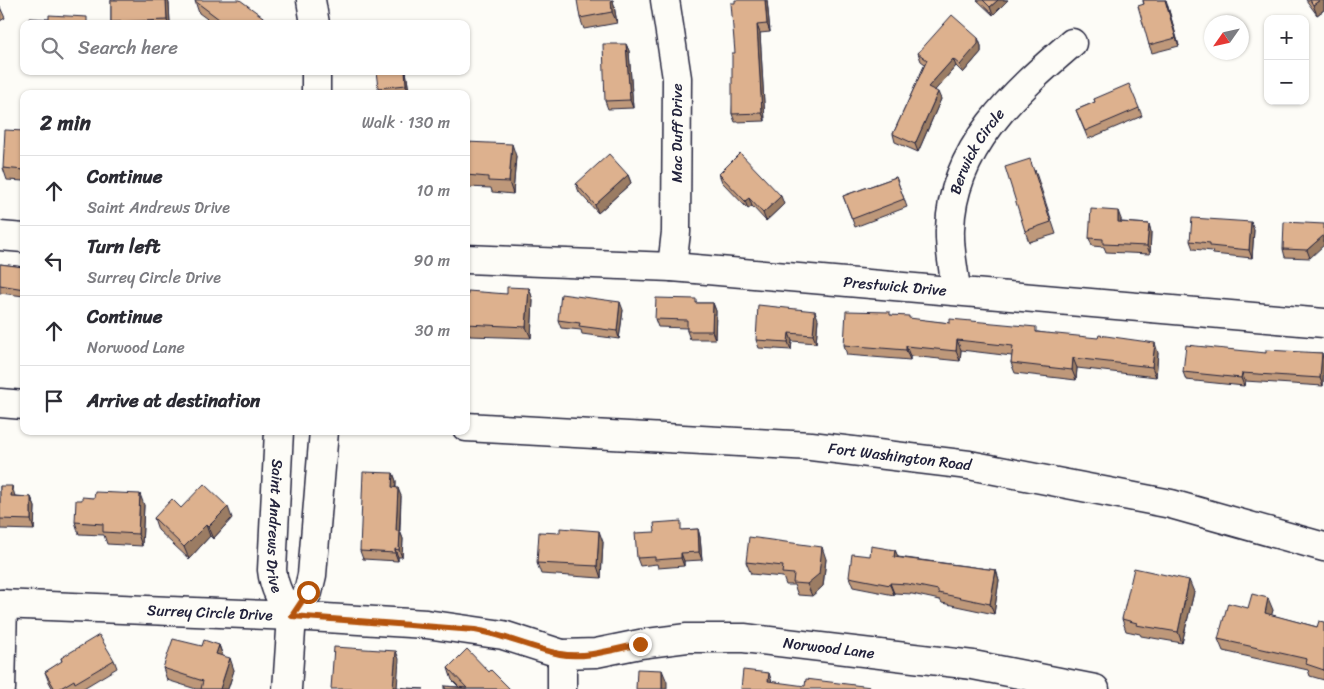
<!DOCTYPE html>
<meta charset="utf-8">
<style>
body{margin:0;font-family:Sriracha,sans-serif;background:#f7f7f7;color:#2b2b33}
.controls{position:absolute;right:15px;top:15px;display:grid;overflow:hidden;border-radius:10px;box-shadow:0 1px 4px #0004}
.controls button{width:45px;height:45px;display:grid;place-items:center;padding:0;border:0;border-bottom:1px solid #e1e1e2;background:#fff;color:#2b2b33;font:25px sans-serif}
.compass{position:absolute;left:1204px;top:15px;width:45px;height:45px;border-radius:50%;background:#fff;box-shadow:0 1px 4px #0004;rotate:236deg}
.stop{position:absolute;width:15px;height:15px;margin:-11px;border:4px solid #b45309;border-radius:50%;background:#fff}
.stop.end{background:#b45309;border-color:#fff;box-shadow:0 1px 5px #0008}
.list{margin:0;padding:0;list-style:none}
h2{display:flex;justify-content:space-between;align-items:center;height:65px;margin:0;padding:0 20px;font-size:21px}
h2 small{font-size:16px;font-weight:400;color:#7c7c81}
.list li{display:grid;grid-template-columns:32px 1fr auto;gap:15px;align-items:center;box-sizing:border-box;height:70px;padding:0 20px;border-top:1px solid #e1e1e2}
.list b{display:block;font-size:19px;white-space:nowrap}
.list p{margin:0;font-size:16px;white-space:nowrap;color:#7c7c81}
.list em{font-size:16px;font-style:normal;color:#7c7c81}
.icon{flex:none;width:28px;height:28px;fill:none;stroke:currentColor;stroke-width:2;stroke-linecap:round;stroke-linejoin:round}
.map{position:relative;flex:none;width:1324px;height:689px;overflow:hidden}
.search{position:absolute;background:#fff;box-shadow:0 1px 4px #0004;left:20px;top:20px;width:450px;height:55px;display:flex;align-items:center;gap:12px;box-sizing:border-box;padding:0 18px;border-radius:10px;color:#7c7c81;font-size:19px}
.panel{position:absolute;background:#fff;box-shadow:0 1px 4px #0004;left:20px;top:90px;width:450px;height:345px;border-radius:10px}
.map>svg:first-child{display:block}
</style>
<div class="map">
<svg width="1324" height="689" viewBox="0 0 1324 689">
<rect width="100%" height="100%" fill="#fdfcf7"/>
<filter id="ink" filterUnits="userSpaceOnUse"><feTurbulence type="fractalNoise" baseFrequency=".02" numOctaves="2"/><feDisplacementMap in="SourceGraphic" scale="10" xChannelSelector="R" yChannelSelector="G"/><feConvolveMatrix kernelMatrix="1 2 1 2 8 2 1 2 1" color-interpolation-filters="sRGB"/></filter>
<g filter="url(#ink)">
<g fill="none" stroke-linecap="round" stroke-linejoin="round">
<defs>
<g id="minor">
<path d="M311,0L315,24"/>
<path d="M665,0L677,78L676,232L672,267"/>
<path d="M316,94V71"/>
<path d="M0,236L24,238"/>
<path id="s1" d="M466,259L672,267L1324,323"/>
<path id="s2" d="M956,290C954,270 949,250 950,229C952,148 1015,92 1072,43"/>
<path id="s3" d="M279,431L272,570C274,589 282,601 292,616"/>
<path id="s4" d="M0,604L292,616L426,624L503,635L562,654L596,653L640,644L687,638H744L973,665L1095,689"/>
<path d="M562,654V689"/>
<path d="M1,689L3,604"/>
<path d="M287,689L292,616L308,592L312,575L324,431"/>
</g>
<g id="major">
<path d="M0,403L24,405"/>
<path id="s5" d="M466,427L811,446L969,465L1171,504L1324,547"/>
</g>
</defs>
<use href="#minor" stroke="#22223b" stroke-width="31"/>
<use href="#major" stroke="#22223b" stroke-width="31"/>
<use href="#minor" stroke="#fdfcf7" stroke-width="28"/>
<use href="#major" stroke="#fdfcf7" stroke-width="28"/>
</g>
<g fill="#be987a" stroke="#22223b">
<path d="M111,0H168L169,4L170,24H112L111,22Z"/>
<path d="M613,0L617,23L584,29L580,18Z"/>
<path d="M767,0L770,32L760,33L765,121L735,122L732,114L735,53Z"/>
<path d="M977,0H1008L993,15Z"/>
<path d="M1143,0H1166L1179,46L1152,53L1149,45Z"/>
<path d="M1306,0H1324V10L1317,15Z"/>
<path d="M195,1L263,17L266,24H214L199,13Z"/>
<path d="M0,7L5,18L0,21Z"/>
<path d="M978,38L981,46V52L963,73L956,66L935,90L941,99L918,152L895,142L893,134L925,64L921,61L918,53Z"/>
<path d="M626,44L629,51L633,108L608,109L605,101Z"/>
<path d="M406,71L409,92L399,94H381L378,88Z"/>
<path d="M1094,99L1139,108L1142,116L1088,139L1076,110L1095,102Z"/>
<path d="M24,131V181L7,180L3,168Z"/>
<path d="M466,142L516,156L513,194L492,192L491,188L466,187Z"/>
<path d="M1035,170L1056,234L1029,242L1025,231Z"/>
<path d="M719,174L784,204L766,221L752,206L748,209L722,182Z"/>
<path d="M628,175L631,183L598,213L579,192L576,184Z"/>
<path d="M896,177L907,207L855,227L843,196Z"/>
<path d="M1121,219V222L1149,224L1151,232L1150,254L1106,252L1104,247L1092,246L1089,238Z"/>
<path d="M1324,224L1310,258L1285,257L1283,249Z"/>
<path d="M1254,230L1252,258L1213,254L1212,251L1193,249L1190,241Z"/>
<path d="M0,264L24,267V296L0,293Z"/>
<path d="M529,288L533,300L531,338L470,336L466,326V312L507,294Z"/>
<path d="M697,303H713L716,311L715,339H690L687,331V328L658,327L655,319Z"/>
<path d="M623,310L619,339L582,334L581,330L561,328L558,320Z"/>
<path d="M891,315L910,319L1038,332L1158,353L1156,377L1077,368L1076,380L1015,373L1011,363L1012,356L961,350L960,361L910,356V360L847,355L844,345Z"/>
<path d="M818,319L816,343L792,341L791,350L759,348L756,340Z"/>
<path d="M1266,353H1322L1324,360L1323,386L1245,381L1244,386L1186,380L1183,372Z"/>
<path d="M393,473L396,481V487L401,496L400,531L403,539L402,557H398V561L363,559L360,551Z"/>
<path d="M0,486L15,496L31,497L35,507L34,530L0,529Z"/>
<path d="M144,505L142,546L107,544L104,535L79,534L75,522Z"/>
<path d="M181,508L232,518L213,539L210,536L189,559L158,530L154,518Z"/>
<path d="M698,529L700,537L702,560L684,561V566L658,568L657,564L640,566L637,558L683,530Z"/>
<path d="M603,542L601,578L541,574L537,563Z"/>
<path d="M895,550L898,557L996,570L999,580L994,614L942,603L940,600L912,594L894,593V595L853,587L849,577L870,556Z"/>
<path d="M826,559L823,586L812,596L798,595L794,585H786L783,577L751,574L746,562Z"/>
<path d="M1194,592L1182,643L1141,636L1140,634L1126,631L1122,619Z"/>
<path d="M1248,608L1273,610L1271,615L1317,627L1324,622V680L1310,676L1308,670L1223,651L1218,639Z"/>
<path d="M219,645L223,656L234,670L228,689H196L167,680L163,668L202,646Z"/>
<path d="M61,658L114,660L117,668L82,689H77V688L75,689H53L48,680L45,672L62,662Z"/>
<path d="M448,668L489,672L510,689H444V686L459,687L452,680Z"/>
</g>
<g fill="#9b7c63" stroke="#22223b">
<path d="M166,0H168L169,4L170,24H168L167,20Z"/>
<path d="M611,0H613L617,23L612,12Z"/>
<path d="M765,0H767L770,32L767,24Z"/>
<path d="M998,0H1008L993,15L990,7Z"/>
<path d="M1165,0H1166L1179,46L1176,38Z"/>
<path d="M1320,0H1324V10L1317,15L1313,5Z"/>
<path d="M263,17L266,24H258Z"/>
<path d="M757,25L760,33L765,121L762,113Z"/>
<path d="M978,38L981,46V52L963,73L960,65Z"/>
<path d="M626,44L629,51L633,108L630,100Z"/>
<path d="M953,59L956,66L931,95L928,87Z"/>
<path d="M405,71H406L409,92L406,85Z"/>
<path d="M938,92L941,99L918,152L915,144Z"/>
<path d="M512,144L516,156L513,194L509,182Z"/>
<path d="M628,175L631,183L598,213L595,205Z"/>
<path d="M781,196L784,204L766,221L763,213Z"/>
<path d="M749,198L752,206L748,209L745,201Z"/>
<path d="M1118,211L1121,219L1120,230L1118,222Z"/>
<path d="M1251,222L1254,230L1252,258L1249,250Z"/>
<path d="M1149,224L1151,232L1150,254L1147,246Z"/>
<path d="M1324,235V245L1310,258L1307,250Z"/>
<path d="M529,288L533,300L531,338L526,327Z"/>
<path d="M620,302L623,310L619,339L617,331Z"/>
<path d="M713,303L716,311L715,339L712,331Z"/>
<path d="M815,311L818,319L816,343L813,335Z"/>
<path d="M789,333L792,341L791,350L788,342Z"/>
<path d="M957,340L961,350L960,361L956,351Z"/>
<path d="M1155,343L1158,353L1156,377L1152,367Z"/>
<path d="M906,346L910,356V360L906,350Z"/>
<path d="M1322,353L1324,360L1323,386L1320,378Z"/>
<path d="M1073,358L1077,368L1076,380L1072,370Z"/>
<path d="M1242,373L1245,381L1244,386L1241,378Z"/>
<path d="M393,473L396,481L395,495L392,487Z"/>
<path d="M12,486L15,496V506L11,496Z"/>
<path d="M398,488L401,496L399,539L396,531Z"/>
<path d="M140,494L144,505L142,546L138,534Z"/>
<path d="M31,497L35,507L34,530L31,520Z"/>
<path d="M228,507L232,518L213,539L208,527Z"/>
<path d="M206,525L210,536L189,559L184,547Z"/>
<path d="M698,529L700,537L702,560L699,552Z"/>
<path d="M400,531L403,539L402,557L399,550Z"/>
<path d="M599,531L603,542L601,578L597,566Z"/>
<path d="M822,547L826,559L823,586L812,596L807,584Z"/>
<path d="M395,549L398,557V561L395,553Z"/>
<path d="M895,550L899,559L894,557Z"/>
<path d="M681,553L684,561V566L681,558Z"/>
<path d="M996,570L999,580L994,614L990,604Z"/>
<path d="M1189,580L1194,592L1182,643L1178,632Z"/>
<path d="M890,583L894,593V595L890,585Z"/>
<path d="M1268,598L1273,610L1269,625L1265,613Z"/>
<path d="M219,645L223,657L216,654Z"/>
<path d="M396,651L399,659L397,689L393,687Z"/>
<path d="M230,658L234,670L228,689H220Z"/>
<path d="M662,670L667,682V689H662Z"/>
<path d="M769,673L773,685L768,681Z"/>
</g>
<g fill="#ddb18e" stroke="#22223b">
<path d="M111,0H166L167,20L111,22Z"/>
<path d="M196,0H240L263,17L258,24H222L218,20L219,19L195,1Z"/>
<path d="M577,0H611L612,12L580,18Z"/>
<path d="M735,0H765L767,24L757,25L762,113L732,114V53H735L731,3H735Z"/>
<path d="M983,0H998L990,7Z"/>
<path d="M1143,0H1165L1176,38L1149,45L1138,6L1144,4Z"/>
<path d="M1310,0H1320L1313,5Z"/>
<path d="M49,15L87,17V24H29V18L49,19Z"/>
<path d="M952,15L978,38V44L960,65L953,59L928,87L938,92L915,144L893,134L927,60L918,53Z"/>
<path d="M603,44H626L630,100L605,101Z"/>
<path d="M376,71H405L406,85L378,88Z"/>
<path d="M1129,84L1139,108L1085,131L1076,110L1095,102L1094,99Z"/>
<path d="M5,130L24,131V170L3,168Z"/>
<path d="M466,142L512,144L509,182L488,181V177L466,175Z"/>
<path d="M740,153L781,196L763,213L749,198L745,201L719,174Z"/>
<path d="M609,154L628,175L595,205L576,184Z"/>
<path d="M1030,159L1051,222L1025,231L1005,167Z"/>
<path d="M896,177L904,199L852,219L843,196Z"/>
<path d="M1091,209L1118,211V222L1149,224L1147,246L1103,244V239L1089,238Z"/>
<path d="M1192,218L1251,222L1249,250L1210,246V243L1190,241Z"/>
<path d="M1284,222L1324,224V235L1307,250L1283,249Z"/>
<path d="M0,264L24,267V289L0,285Z"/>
<path d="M507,287L529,288L526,327L466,324L468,291L507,294Z"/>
<path d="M561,294L620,302L617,331L579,326L580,323L558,320Z"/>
<path d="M656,298L696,299V303H713L712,331H687V320L655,319Z"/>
<path d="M758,305L815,311L813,335L789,333L788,342L756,340Z"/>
<path d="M846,311L890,312V315L909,316V318L950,323V319L1036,327V332L1098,338L1099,335L1155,343L1152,367L1073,358L1072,370L1011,363L1013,346L957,340L956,351L906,346V350L844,345Z"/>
<path d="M1186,345L1266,353V350L1322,353L1320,378L1242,373L1241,378L1183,372Z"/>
<path d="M363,472L393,473L392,487L398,488L396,531H400L399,550L395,549V553L360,551Z"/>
<path d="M204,484L228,507L208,527L206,525L184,547L154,518L172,499L181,508Z"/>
<path d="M0,486H12L11,496L31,497V520L0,519Z"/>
<path d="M95,492L140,494L138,534L103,532V524L75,522L76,500H82V497L94,498Z"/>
<path d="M681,521V530L698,529L699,552L681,553V558L655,560V557L637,558L635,533L655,532L654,523Z"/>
<path d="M560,528L599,531L597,566L537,563L539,532L560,533Z"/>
<path d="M749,537L822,547L819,574L807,584L793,583L794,574L782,573L783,566L746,562Z"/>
<path d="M871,546L895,550L894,557L996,570L990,604L938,593V590L908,584L890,583V585L849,577L852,554L870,556Z"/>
<path d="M1134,568L1189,580L1178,632L1136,625L1137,623L1122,619Z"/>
<path d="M1252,594L1268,598L1265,613L1317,627L1319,621L1324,622V670L1306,664L1307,659L1218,639L1228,603L1248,608Z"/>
<path d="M99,635L114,660L75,683L74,680L59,689H55L45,672L62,661L61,658Z"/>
<path d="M173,639L202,646L204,640L219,645L216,654L230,658L220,689H201L203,681L163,668Z"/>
<path d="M334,647L396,651L393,687L424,689H331Z"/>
<path d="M467,649L489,672L491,670L510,689H446L444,686L467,688L448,668Z"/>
<path d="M637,669L662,670V689H636Z"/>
<path d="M743,670L769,673L768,681L805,686L806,679L871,687V689H741Z"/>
</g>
</g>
<g fill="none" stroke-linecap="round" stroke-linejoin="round" filter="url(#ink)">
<path stroke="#b45309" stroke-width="6" d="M308,592L292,616L475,630C504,635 531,648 560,654C585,659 615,649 640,644"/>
</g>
<g text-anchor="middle" stroke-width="4.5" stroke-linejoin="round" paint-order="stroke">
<g font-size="15" fill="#22223b" stroke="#fdfcf7">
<text transform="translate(677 133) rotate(-90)" y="5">Mac Duff Drive</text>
<text dy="5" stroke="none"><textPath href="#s2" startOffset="145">Berwick Circle</textPath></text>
<text dy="5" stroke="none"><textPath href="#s1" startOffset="430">Prestwick Drive</textPath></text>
<text dy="5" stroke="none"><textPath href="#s5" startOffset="435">Fort Washington Road</textPath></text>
<text dy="5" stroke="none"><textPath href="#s3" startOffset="95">Saint Andrews Drive</textPath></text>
<text dy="5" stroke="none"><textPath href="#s4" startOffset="210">Surrey Circle Drive</textPath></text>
<text dy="5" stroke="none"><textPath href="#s4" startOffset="835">Norwood Lane</textPath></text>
</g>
</g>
</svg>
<div class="controls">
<button>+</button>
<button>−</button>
</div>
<svg class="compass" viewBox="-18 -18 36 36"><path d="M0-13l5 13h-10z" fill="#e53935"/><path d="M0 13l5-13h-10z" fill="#7c7c81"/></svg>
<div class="stop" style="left:308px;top:592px"></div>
<div class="stop end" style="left:640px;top:644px"></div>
<div class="search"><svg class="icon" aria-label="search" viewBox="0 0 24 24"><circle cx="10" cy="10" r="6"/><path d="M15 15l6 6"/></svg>Search here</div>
<section class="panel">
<h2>2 min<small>Walk · 130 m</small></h2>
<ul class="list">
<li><svg class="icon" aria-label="ahead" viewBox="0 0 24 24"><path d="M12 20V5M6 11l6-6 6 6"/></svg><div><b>Continue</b><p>Saint Andrews Drive</p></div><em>10 m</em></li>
<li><svg class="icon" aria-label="left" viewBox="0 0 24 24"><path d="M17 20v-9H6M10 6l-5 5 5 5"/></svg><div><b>Turn left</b><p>Surrey Circle Drive</p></div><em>90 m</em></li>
<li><svg class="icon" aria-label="ahead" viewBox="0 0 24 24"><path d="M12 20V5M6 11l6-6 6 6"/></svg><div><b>Continue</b><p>Norwood Lane</p></div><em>30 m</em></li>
<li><svg class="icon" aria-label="arrive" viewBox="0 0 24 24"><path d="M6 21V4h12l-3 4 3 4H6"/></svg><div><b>Arrive at destination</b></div></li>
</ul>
</section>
</div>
